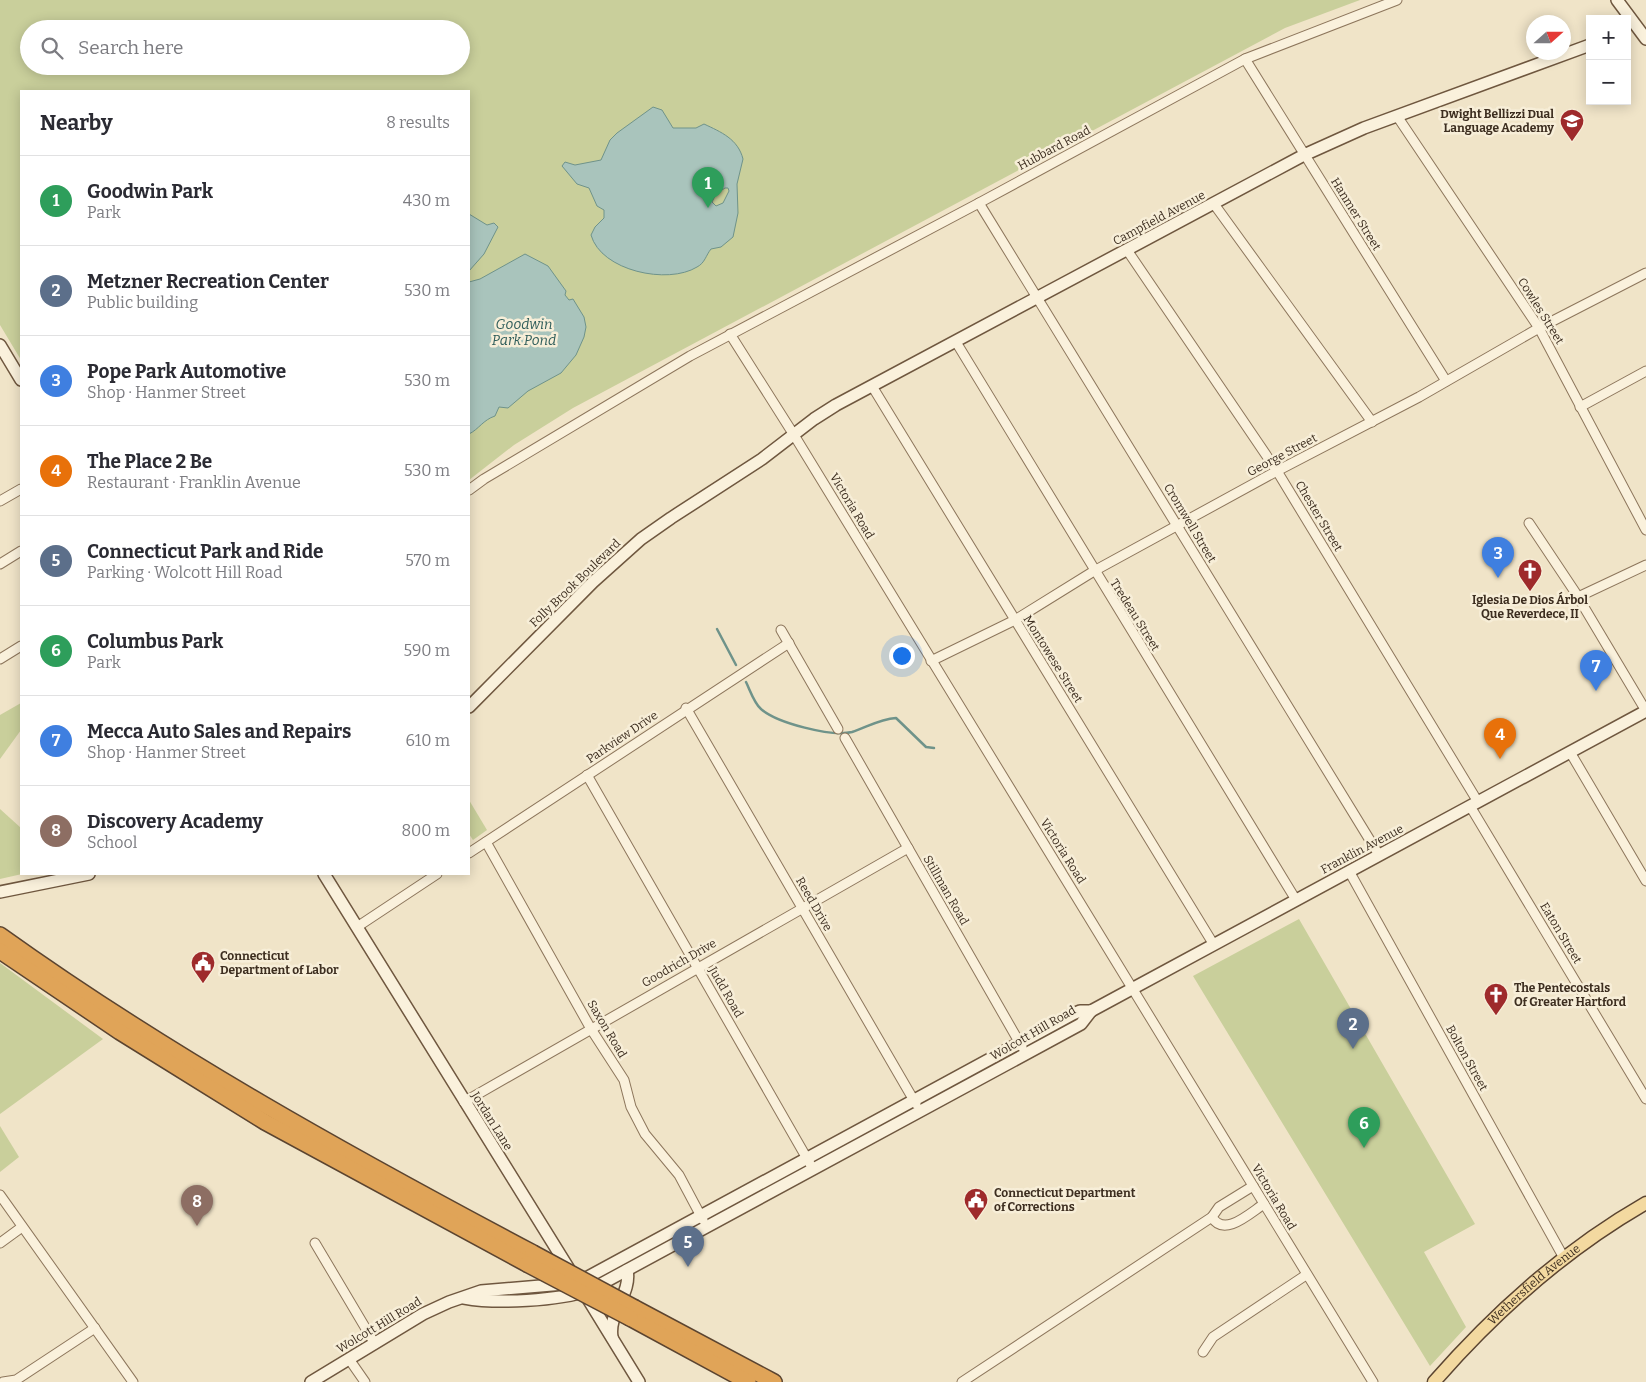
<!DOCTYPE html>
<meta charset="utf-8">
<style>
body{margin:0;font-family:Bitter,serif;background:#f2f2f3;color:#2b2b33}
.controls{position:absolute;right:15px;top:15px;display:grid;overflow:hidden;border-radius:0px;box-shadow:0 2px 12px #0003}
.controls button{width:45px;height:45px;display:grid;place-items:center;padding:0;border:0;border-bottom:1px solid #e1e1e2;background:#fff;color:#2b2b33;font:25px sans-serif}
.compass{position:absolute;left:1526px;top:15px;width:45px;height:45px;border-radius:50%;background:#fff;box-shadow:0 2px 12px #0003;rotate:69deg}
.you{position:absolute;left:901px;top:655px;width:18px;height:18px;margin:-12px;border:4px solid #fff;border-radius:50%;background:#1a73e8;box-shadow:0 0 0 8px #1a73e833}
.badge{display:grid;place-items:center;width:32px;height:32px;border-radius:50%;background:#ea580c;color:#fff;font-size:16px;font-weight:700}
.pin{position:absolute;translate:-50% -41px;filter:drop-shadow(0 1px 2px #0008)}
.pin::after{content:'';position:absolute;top:26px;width:18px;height:15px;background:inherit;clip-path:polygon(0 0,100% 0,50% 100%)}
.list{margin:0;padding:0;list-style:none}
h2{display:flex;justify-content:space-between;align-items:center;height:65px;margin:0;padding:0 20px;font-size:21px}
h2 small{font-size:16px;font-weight:400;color:#7c7c81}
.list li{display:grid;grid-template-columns:32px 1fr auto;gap:15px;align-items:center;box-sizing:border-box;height:90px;padding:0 20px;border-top:1px solid #e1e1e2}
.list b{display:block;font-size:19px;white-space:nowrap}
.list p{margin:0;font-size:16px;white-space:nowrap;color:#7c7c81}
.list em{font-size:16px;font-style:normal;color:#7c7c81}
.icon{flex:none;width:28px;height:28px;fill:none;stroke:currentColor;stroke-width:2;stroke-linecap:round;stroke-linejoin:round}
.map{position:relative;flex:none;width:1646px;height:1382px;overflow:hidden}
.search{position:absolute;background:#fff;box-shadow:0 2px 12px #0003;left:20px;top:20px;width:450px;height:55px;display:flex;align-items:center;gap:12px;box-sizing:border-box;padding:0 18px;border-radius:28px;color:#7c7c81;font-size:19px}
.panel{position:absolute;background:#fff;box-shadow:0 2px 12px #0003;left:20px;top:90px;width:450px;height:785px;border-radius:0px}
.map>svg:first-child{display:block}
</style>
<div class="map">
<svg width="1646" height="1382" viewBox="0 0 1646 1382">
<rect width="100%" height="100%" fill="#f0e4c8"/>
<g fill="#c9cf9b" fill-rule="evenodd">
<path d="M0,0H1360L1285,28L573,408L514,445L469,480V91H21V360L0,325ZM29,29H461V66H29Z"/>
<path d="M21,703V730L0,759V715Z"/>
<path d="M469,800L487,830L473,840L469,834Z"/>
<path d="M0,809L21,828L22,874L0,879Z"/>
<path d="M1299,919L1475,1224L1424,1252L1466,1327L1430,1366L1193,976Z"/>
<path d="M0,963L103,1039L0,1114Z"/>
<path d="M0,1126L19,1157L0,1172Z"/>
</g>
<g fill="#a9c4bc" stroke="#6f938a" fill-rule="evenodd">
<path d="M653,107L662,110L673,128H696L704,124C721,132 738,139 743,159L737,184L738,213L733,237L721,247L711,249C706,255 705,263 697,267C668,285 601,271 591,235L595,227L604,218V210L597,206L589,188L577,184L562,166L565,162L575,165L601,160L610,140L617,133ZM725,188H728L729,191L723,203L716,206L712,202L716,194Z"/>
<path d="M469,214L487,225L494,223L498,227L484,254L469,271Z"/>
<path d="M525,254L548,266L566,291L565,295L569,300L573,299L584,317L586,327L584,337L576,355L561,373L528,391L508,408L499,407L495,416C483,420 479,429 469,434V282L480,279Z"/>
</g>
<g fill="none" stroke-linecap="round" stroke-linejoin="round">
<g stroke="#6f938a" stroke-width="2.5">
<path d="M717,629L736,665"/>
<path d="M746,682C750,690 754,703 761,709C777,723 831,737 852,732C867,727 880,719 896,718L926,747L934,748"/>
</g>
<defs>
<g id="street">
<path d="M1245,59L1446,381"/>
<path d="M1397,116L1539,328L1646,530"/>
<path d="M979,203L1379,855"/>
<path d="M1214,204L1372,422"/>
<path d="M1127,250L1277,471L1478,802"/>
<path d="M730,334L794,435L1373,1382"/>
<path d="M956,342L1296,900"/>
<path d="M872,386L1214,945"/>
<path d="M1580,407L1646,371"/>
<path d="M469,490L484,479L690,356L979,203L1245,59L1397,0"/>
<path d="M0,501L21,489"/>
<path d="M1529,523L1575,592L1646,711"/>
<path d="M0,564L21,551"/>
<path d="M1578,597L1646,565"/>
<path d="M781,630L838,729"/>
<path d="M0,659L21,646"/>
<path d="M931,661L1015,620L1094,571L1277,471L1419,397L1539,328L1646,273"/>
<path d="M686,708L916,1104"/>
<path d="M845,738L1022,1047"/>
<path d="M1570,752L1646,881"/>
<path d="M587,775L813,1169"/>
<path d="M1470,806L1646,1099"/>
<path d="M486,842L591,1029L624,1080L631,1107L645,1134L679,1175L703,1220"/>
<path d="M469,853L789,643"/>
<path d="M1349,871L1564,1258"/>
<path d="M357,927L437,874"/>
<path d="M464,1102L908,848"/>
<path d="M0,1195L133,1382"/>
<path d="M1212,1217C1224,1238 1250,1213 1264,1204"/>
<path d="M0,1243L22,1227"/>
<path d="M315,1243L375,1344"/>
<path d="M1203,1352L1213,1337L1306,1275"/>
<path d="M349,1359L365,1382"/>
<path d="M3,1382L16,1380L95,1328"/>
<path d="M962,1382L1212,1217L1219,1207L1253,1186"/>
</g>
<g id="secondary">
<path d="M1617,0L1646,39"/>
<path d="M0,345L21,380"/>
<path d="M469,707L593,582L641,539L671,518L762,459L814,419L836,405L1304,155L1364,128L1590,45"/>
<path d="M324,874L572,1274"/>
<path d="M0,892L89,874"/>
<path d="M1091,1011L1646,711"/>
<path d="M585,1294L639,1382"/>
<path d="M464,1298C496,1304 558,1301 590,1290L1081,1024L1091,1011"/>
<path d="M612,1337C608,1313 632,1293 627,1270"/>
<path d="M311,1382L423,1314L449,1302L481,1291L564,1284L588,1277L1073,1014L1080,1011H1091"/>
</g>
<g id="primary">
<path id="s1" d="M1434,1382C1496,1311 1564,1250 1646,1203"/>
</g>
<g id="highway">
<path d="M0,935C169,1056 350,1156 533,1253"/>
<path d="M0,951L120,1032L265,1122L527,1264"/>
<path d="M635,1308L774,1382"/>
<path d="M630,1318L748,1382"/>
</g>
</defs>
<use href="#street" stroke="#8d765c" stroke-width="11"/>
<use href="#secondary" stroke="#6f573f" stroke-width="14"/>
<use href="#primary" stroke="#5b4430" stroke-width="15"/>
<use href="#highway" stroke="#5b4430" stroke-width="18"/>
<use href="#street" stroke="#faf1dc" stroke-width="9"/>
<use href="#secondary" stroke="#faf1dc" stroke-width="11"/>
<use href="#primary" stroke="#f3d9a0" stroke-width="12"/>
<use href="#highway" stroke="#e0a458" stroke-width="15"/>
<defs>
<g id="highway-bridge">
<path d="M533,1253L635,1308"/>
<path d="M527,1264L630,1318"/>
</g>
</defs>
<use href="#highway-bridge" stroke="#5b4430" stroke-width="18" stroke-linecap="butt"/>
<use href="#highway-bridge" stroke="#e0a458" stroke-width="15"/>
</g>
<defs>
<symbol id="school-pin" viewBox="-11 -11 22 30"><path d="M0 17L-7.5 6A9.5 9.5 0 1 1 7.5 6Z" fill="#9e2a2b" stroke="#f7eed8"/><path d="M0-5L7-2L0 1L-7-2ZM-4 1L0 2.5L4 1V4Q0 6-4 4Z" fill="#fff"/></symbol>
<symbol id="church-pin" viewBox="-11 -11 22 30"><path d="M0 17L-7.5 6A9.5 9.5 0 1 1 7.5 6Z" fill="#9e2a2b" stroke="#f7eed8"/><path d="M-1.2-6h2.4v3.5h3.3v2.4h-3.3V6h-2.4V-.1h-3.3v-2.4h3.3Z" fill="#fff"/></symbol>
<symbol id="civic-pin" viewBox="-11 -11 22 30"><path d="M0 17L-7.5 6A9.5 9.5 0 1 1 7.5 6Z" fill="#9e2a2b" stroke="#f7eed8"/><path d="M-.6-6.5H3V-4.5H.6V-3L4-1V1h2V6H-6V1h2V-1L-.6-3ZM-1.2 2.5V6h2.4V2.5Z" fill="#fff"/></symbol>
</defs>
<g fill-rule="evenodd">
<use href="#school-pin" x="1558" y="107" width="28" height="38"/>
<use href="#church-pin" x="1516" y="557" width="28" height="38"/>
<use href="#civic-pin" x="189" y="949" width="28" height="38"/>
<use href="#church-pin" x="1482" y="981" width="28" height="38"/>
<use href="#civic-pin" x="962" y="1186" width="28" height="38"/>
</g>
<g text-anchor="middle" stroke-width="5" stroke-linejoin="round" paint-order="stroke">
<g font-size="12" font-weight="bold" fill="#3d2e20" stroke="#f7eed8" text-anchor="start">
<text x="1554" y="118" text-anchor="end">Dwight Bellizzi Dual<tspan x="1554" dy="14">Language Academy</tspan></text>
<text x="1530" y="604" text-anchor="middle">Iglesia De Dios Árbol<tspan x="1530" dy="14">Que Reverdece, II</tspan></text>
<text x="220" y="960">Connecticut<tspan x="220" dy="14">Department of Labor</tspan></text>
<text x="1514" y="992">The Pentecostals<tspan x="1514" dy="14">Of Greater Hartford</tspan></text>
<text x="994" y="1197">Connecticut Department<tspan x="994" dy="14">of Corrections</tspan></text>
</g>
<g font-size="12" fill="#3d2e20" stroke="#f7eed8">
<text transform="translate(1054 148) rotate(-28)" y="4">Hubbard Road</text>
<text transform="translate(1356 214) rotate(58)" y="4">Hanmer Street</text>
<text transform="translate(1159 218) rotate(-28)" y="4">Campfield Avenue</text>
<text transform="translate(1541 311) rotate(58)" y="4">Cowles Street</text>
<text transform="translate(1282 455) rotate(-28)" y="4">George Street</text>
<text transform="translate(852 506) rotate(59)" y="4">Victoria Road</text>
<text transform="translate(1319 516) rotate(59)" y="4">Chester Street</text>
<text transform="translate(1190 523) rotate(59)" y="4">Cromwell Street</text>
<text transform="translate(575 583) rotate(-44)" y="4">Folly Brook Boulevard</text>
<text transform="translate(1135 615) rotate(58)" y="4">Tredeau Street</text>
<text transform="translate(1053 659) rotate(58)" y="4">Montowese Street</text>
<text transform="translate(622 737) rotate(-34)" y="4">Parkview Drive</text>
<text transform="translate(1362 849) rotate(-28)" y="4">Franklin Avenue</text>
<text transform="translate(1063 851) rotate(58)" y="4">Victoria Road</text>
<text transform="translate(946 890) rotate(60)" y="4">Stillman Road</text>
<text transform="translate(814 904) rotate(60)" y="4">Reed Drive</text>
<text transform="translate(1561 933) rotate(59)" y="4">Eaton Street</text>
<text transform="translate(679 963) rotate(-30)" y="4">Goodrich Drive</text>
<text transform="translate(726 992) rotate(60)" y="4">Judd Road</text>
<text transform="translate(607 1029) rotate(59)" y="4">Saxon Road</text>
<text transform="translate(1033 1033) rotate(-30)" y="4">Wolcott Hill Road</text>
<text transform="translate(1467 1058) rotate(61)" y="4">Bolton Street</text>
<text transform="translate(492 1121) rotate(58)" y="4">Jordan Lane</text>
<text transform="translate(1274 1197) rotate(59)" y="4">Victoria Road</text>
<text dy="4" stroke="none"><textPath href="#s1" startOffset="140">Wethersfield Avenue</textPath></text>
<text transform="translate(379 1325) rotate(-31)" y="4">Wolcott Hill Road</text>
</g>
<g font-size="14" font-style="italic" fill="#2f5d5a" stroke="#f7eed8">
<text x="524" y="329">Goodwin<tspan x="524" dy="16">Park Pond</tspan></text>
</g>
</g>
</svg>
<div class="controls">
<button>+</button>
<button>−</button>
</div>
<svg class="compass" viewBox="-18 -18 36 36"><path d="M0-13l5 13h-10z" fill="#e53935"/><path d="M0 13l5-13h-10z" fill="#7c7c81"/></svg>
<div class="you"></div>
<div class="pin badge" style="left:708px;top:208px;background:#2e9e5b">1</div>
<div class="pin badge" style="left:1353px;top:1049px;background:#5c6f8a">2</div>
<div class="pin badge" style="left:1498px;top:578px;background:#3f7fe0">3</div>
<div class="pin badge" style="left:1500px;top:759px;background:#e8710a">4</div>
<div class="pin badge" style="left:688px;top:1267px;background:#5c6f8a">5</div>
<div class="pin badge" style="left:1364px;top:1148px;background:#2e9e5b">6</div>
<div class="pin badge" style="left:1596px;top:691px;background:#3f7fe0">7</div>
<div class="pin badge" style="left:197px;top:1226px;background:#8d6e63">8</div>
<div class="search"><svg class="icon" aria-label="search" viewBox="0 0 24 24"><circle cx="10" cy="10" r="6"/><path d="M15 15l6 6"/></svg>Search here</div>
<section class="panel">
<h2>Nearby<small>8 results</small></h2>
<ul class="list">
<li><span class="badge" style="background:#2e9e5b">1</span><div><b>Goodwin Park</b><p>Park</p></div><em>430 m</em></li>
<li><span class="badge" style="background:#5c6f8a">2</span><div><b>Metzner Recreation Center</b><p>Public building</p></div><em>530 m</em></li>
<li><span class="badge" style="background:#3f7fe0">3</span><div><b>Pope Park Automotive</b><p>Shop · Hanmer Street</p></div><em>530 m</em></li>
<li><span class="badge" style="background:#e8710a">4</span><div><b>The Place 2 Be</b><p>Restaurant · Franklin Avenue</p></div><em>530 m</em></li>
<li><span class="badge" style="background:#5c6f8a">5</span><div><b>Connecticut Park and Ride</b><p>Parking · Wolcott Hill Road</p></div><em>570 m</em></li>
<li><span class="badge" style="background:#2e9e5b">6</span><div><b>Columbus Park</b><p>Park</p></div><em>590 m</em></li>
<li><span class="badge" style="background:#3f7fe0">7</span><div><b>Mecca Auto Sales and Repairs</b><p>Shop · Hanmer Street</p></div><em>610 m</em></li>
<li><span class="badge" style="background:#8d6e63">8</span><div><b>Discovery Academy</b><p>School</p></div><em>800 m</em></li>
</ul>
</section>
</div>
